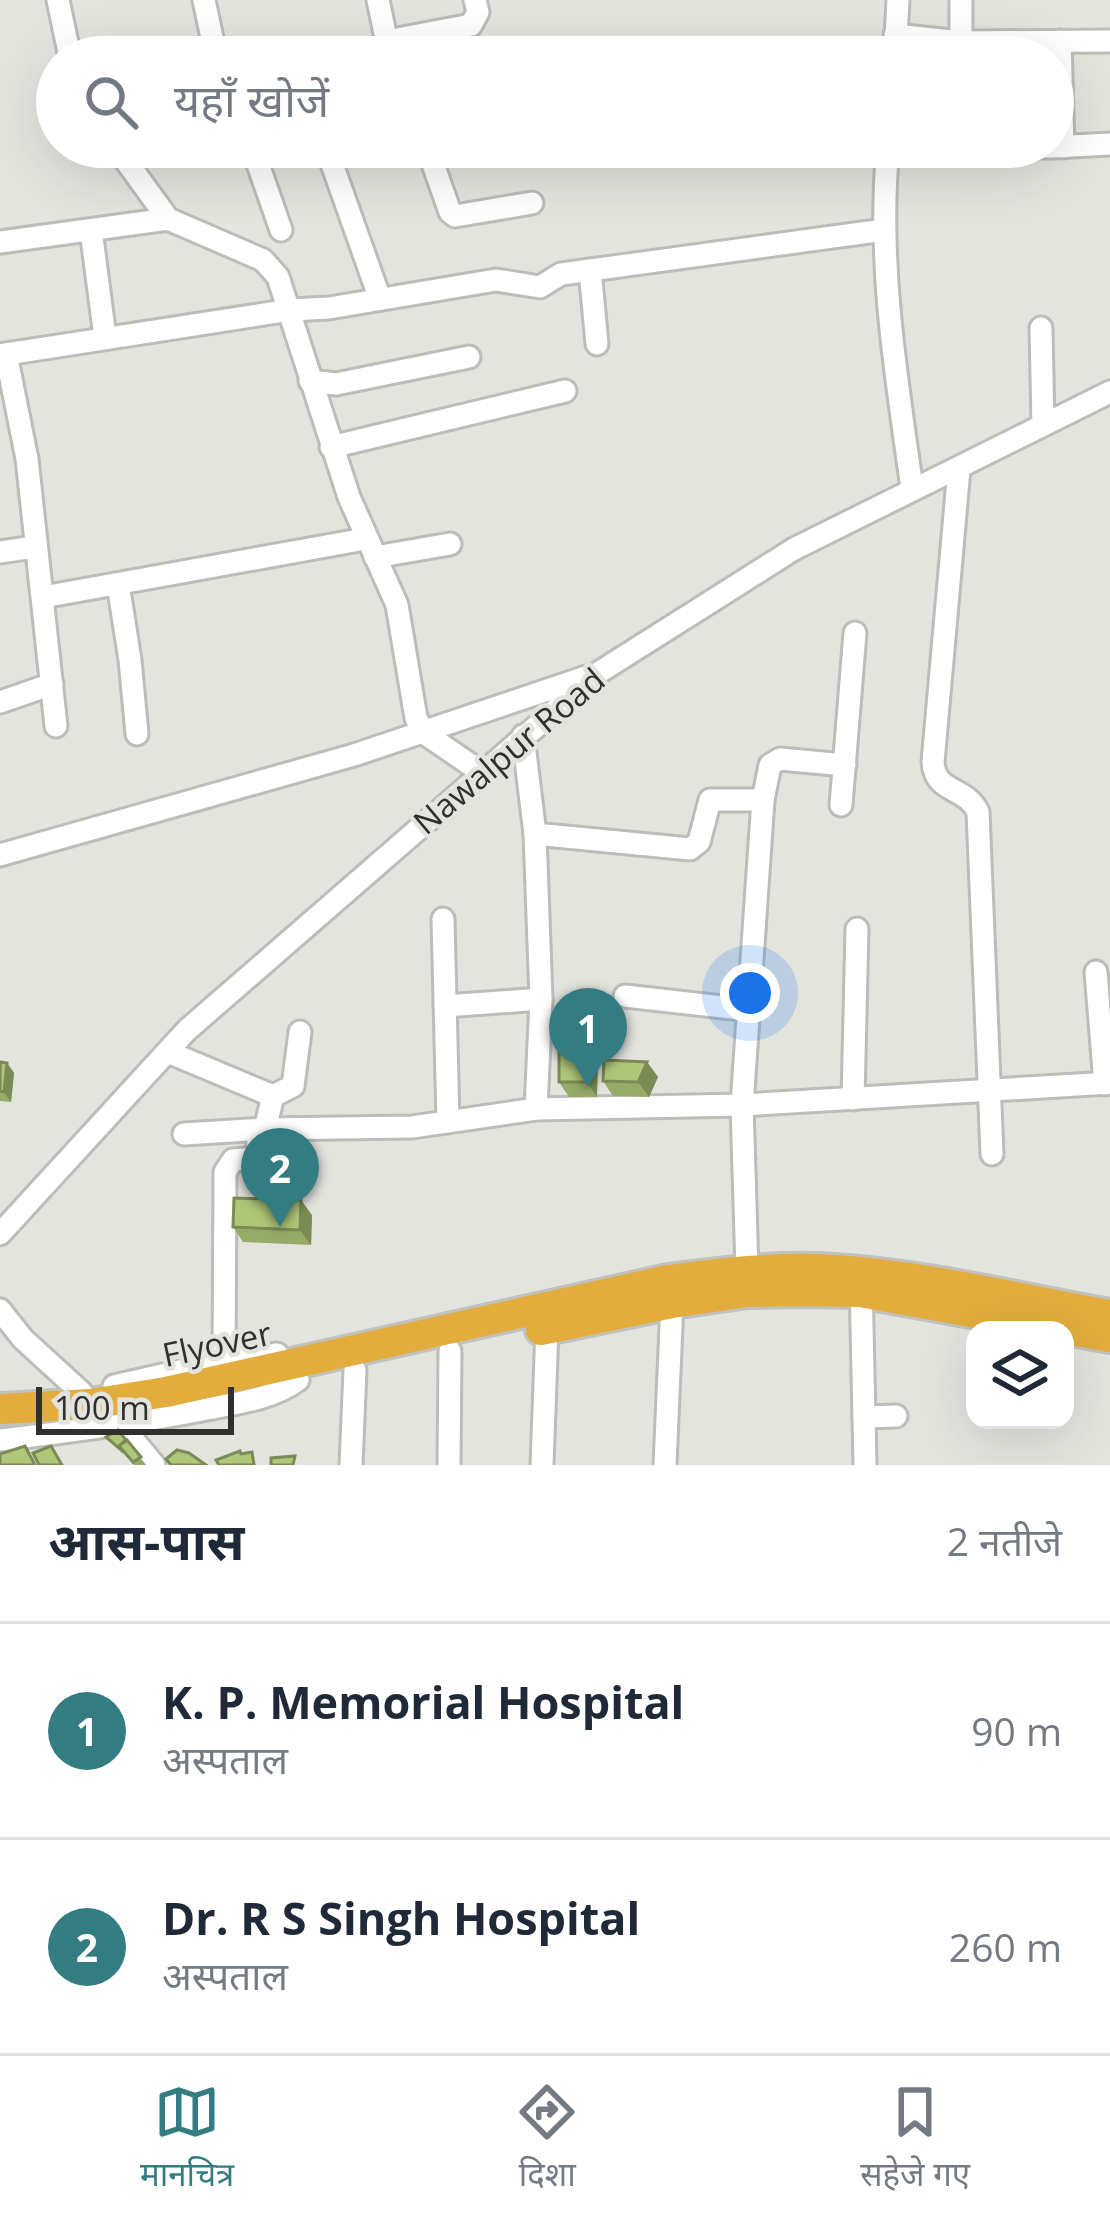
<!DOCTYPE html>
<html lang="hi">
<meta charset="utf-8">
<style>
body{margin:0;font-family:"Open Sans","Noto Sans Devanagari",sans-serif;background:#f2f2f3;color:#1f2937}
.controls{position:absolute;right:36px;bottom:36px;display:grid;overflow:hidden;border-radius:24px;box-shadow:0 12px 48px #0002}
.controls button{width:108px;height:108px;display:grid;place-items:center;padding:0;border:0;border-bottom:3px solid #e0e1e3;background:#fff;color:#1f2937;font:60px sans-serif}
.scale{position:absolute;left:36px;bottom:30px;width:198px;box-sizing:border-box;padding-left:12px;border:6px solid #2f2f2e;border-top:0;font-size:33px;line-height:42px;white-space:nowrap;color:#2f2f2e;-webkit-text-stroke:9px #e4e4df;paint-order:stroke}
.you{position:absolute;left:750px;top:993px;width:42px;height:42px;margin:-30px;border:9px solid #fff;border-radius:50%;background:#1a73e8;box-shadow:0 0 0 18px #1a73e833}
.badge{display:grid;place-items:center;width:78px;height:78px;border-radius:50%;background:#337c82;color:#fff;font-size:39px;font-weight:700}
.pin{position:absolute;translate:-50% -99px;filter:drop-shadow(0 3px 6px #0008)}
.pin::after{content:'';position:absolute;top:63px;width:42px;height:36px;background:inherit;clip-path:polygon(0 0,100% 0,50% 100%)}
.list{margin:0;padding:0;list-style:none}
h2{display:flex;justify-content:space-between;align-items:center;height:156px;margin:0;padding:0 48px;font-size:51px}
h2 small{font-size:39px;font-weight:400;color:#747a83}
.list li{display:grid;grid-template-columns:78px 1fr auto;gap:36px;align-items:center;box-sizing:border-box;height:216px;padding:0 48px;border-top:3px solid #e0e1e3}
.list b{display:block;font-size:45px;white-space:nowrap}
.list p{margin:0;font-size:39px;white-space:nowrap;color:#747a83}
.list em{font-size:39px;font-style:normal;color:#747a83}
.icon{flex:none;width:66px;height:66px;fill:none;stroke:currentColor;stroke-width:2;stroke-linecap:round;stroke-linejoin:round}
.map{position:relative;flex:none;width:1110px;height:1465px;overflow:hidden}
.search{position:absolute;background:#fff;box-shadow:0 12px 48px #0002;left:36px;right:36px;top:36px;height:132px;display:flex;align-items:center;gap:30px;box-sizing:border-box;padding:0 42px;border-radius:66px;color:#747a83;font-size:45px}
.sheet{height:588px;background:#fff}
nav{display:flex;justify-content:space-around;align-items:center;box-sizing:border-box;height:168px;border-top:3px solid #e0e1e3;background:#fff;font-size:33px;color:#747a83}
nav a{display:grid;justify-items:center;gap:6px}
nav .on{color:#337c82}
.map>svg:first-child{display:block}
</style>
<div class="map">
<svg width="1110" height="1465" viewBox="0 0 1110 1465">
<rect width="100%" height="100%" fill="#e4e4df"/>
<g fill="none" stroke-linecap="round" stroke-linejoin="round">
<defs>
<g id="minor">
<path d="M58,0L70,57"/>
<path d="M204,0L216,57"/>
<path d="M378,0L390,57"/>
<path d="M961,0V57"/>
<path d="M895,35L961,42L1110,41"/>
<path d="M387,41L471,25L478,12L475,0"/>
<path d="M1060,41L1063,147"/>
<path d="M895,57L898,0"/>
<path d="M116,147L168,219L263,260L278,277L349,497L397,605L416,718L424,733L481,772"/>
<path d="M252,147L281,230"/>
<path d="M326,147L380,299"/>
<path d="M427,147L450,212L455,216L532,203"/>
<path d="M888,147C877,261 896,376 912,488"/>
<path d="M970,147H1050"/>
<path d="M1053,147L1110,144"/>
<path d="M91,230L105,337"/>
<path d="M0,242L168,219"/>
<path d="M590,270L597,344"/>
<path d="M1041,328L1043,425"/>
<path d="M6,354L27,459L56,726"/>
<path d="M0,355L290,310L329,308L496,280L540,287L561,274L884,230"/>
<path d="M310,381L336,384L469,357"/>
<path d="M331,447L565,391"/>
<path d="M959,469L933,762C935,794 966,786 978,812L992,1154"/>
<path d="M0,552L34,547"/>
<path d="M375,557L450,544"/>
<path d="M118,584L130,660L137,734"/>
<path d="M43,597L365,539"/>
<path d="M0,702L52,684"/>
<path d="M523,736L535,834L690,849L699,842L710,800H763"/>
<path d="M841,805L855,633"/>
<path d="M535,834L541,999L536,1109L742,1105L1110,1083"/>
<path d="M0,855L354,755L586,677"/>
<path d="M443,919L448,1122"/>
<path d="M1096,972L1105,1084"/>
<path d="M625,996L749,1010"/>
<path d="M445,1006L541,999"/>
<path d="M168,1052L273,1096"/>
<path d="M853,1099L857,929"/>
<path d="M184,1134L265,1129L273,1096L293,1086L300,1032"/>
<path d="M0,1234L187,1030L598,673L794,549L1110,392"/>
<path d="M747,1270L742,1105L763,800L770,765L780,759L845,765"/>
<path d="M861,1280L865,1465"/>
<path d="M0,1310L23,1339L81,1392"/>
<path d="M224,1361L225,1172L233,1160L257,1158L258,1138L265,1129L412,1127L536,1109"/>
<path d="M114,1386L224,1361L277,1354"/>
<path d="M864,1417L896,1416"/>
<path d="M121,1425L154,1465"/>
<path d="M0,1440C68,1432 135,1423 202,1410C235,1403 271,1400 298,1380"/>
<path d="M351,1465L355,1370"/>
<path d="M449,1465L450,1351"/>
<path d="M542,1465L547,1328"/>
<path d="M665,1465L672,1303"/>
</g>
<g id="highway">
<path d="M541,1330L672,1303L748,1292L801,1291L860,1292L1110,1337"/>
<path d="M0,1409L90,1404L166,1392L668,1280C724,1273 779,1266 835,1270C927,1276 1019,1299 1110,1315"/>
</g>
</defs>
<use href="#minor" stroke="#bcbcb8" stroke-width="27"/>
<use href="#highway" stroke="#c1c1c0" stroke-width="36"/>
<use href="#minor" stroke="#fff" stroke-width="21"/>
<use href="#highway" stroke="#e2ad3d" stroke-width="30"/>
</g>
<g fill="#97ab68">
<path d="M598,1050L597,1097H569L559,1082Z"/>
<path d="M0,1062L7,1063L14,1073L11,1102L0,1101Z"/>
<path d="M647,1062L658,1077L649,1097L613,1096L603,1081Z"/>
<path d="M312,1215L311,1245L243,1242L233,1227Z"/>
<path d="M106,1437L127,1440L146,1465H134L124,1453Z"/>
</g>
<g fill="#7b8b55">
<path d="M587,1035L598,1050L597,1097L587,1082Z"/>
<path d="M647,1062L658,1077L649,1097L638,1082Z"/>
<path d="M7,1063L14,1073L11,1102L4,1092Z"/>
<path d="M301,1200L312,1215L311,1245L300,1230Z"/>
</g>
<g fill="#b0c779" stroke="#7b8b55" stroke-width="3">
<rect x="559" y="1035" width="28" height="47"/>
<path d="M604,1060L647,1062L638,1082L603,1081Z"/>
<path d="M0,1062L7,1063L4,1092L0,1091Z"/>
<path d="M234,1198L301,1200L300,1230L233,1227Z"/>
<path d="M118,1430L126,1440L119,1446L120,1449L106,1437Z"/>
<path d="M127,1440L141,1457L133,1462L119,1446Z"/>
<path d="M25,1446L35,1465H0V1454Z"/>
<path d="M51,1446L62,1465H39L33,1453Z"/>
<path d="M177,1450L189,1453L206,1465H171L166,1459Z"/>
<path d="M240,1451L241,1454L252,1452L254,1465H219L216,1460Z"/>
<path d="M295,1456L293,1465H271V1458Z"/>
</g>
<g text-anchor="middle" stroke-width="9" stroke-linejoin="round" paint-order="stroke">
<g font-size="33" fill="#2f2f2e" stroke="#e4e4df">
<text transform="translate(509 751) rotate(-40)" y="12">Nawalpur Road</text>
<text transform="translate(217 1344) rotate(-12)" y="12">Flyover</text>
</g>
</g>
</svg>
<div class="controls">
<button><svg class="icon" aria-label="layers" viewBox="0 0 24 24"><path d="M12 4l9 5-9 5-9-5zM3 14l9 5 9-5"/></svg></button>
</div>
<div class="scale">100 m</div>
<div class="you"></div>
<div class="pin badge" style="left:588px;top:1087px">1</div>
<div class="pin badge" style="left:280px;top:1227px">2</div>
<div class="search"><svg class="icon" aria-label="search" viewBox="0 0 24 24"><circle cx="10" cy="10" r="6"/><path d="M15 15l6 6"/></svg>यहाँ खोजें</div>
</div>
<section class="sheet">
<h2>आस-पास<small>2 नतीजे</small></h2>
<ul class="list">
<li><span class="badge">1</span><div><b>K. P. Memorial Hospital</b><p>अस्पताल</p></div><em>90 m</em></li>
<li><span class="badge">2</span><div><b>Dr. R S Singh Hospital</b><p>अस्पताल</p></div><em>260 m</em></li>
</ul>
</section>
<nav>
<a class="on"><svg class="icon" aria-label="map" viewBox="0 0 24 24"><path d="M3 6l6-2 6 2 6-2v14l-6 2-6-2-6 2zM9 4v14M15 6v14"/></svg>मानचित्र</a>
<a><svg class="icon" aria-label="directions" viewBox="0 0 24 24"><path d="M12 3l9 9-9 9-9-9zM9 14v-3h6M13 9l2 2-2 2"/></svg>दिशा</a>
<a><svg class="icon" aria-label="saved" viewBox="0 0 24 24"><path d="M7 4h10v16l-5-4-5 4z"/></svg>सहेजे गए</a>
</nav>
